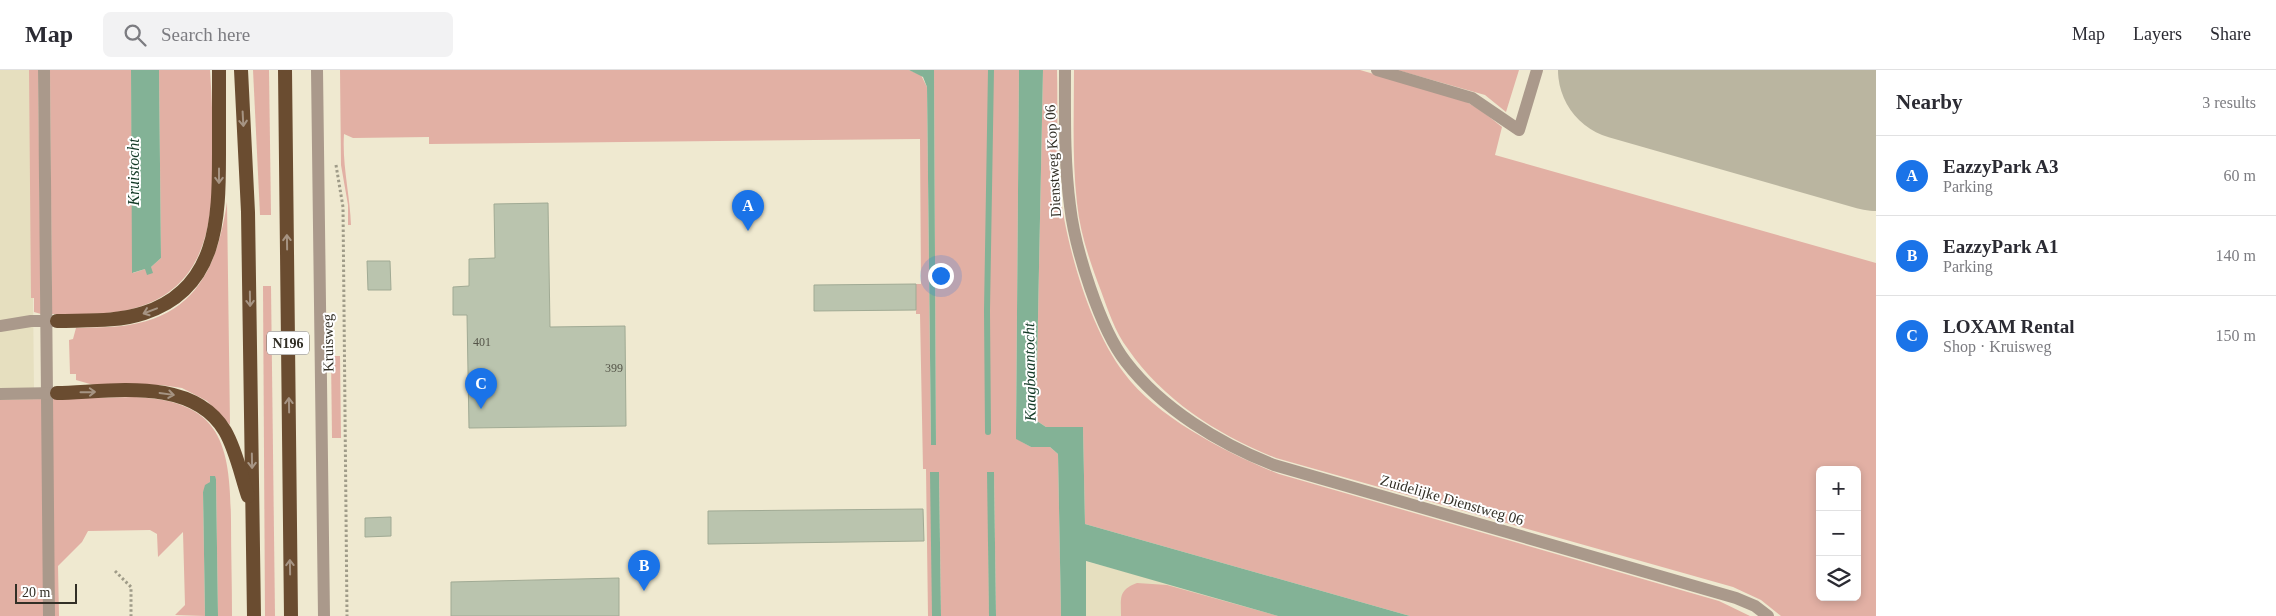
<!DOCTYPE html>
<meta charset="utf-8">
<style>
body{margin:0;font-family:"Times New Roman",serif;background:#f2f2f3;color:#2b2b33}
.controls{position:absolute;right:15px;bottom:15px;display:grid;overflow:hidden;border-radius:8px;box-shadow:0 2px 8px #0003}
.controls button{width:45px;height:45px;display:grid;place-items:center;padding:0;border:0;border-bottom:1px solid #e1e1e2;background:#fff;color:#2b2b33;font:25px sans-serif}
.scale{position:absolute;left:15px;bottom:12px;width:62px;box-sizing:border-box;padding-left:5px;border:2px solid #322f26;border-top:0;font-size:14px;line-height:18px;white-space:nowrap;color:#322f26;-webkit-text-stroke:4px #fff;paint-order:stroke}
.you{position:absolute;left:940px;top:205px;width:18px;height:18px;margin:-12px;border:4px solid #fff;border-radius:50%;background:#1a73e8;box-shadow:0 0 0 8px #1a73e833}
.badge{display:grid;place-items:center;width:32px;height:32px;border-radius:50%;background:#1a73e8;color:#fff;font-size:16px;font-weight:700}
.pin{position:absolute;translate:-50% -41px;filter:drop-shadow(0 1px 2px #0008)}
.pin::after{content:'';position:absolute;top:26px;width:18px;height:15px;background:inherit;clip-path:polygon(0 0,100% 0,50% 100%)}
.list{margin:0;padding:0;list-style:none}
h2{display:flex;justify-content:space-between;align-items:center;height:65px;margin:0;padding:0 20px;font-size:21px}
h2 small{font-size:16px;font-weight:400;color:#7c7c81}
.list li{display:grid;grid-template-columns:32px 1fr auto;gap:15px;align-items:center;box-sizing:border-box;height:80px;padding:0 20px;border-top:1px solid #e1e1e2}
.list b{display:block;font-size:19px;white-space:nowrap}
.list p{margin:0;font-size:16px;white-space:nowrap;color:#7c7c81}
.list em{font-size:16px;font-style:normal;color:#7c7c81}
.icon{flex:none;width:28px;height:28px;fill:none;stroke:currentColor;stroke-width:2;stroke-linecap:round;stroke-linejoin:round}
.map{position:relative;flex:none;width:1876px;height:546px;overflow:hidden}
header{display:flex;align-items:center;gap:30px;box-sizing:border-box;height:70px;padding:0 25px;background:#fff;border-bottom:1px solid #e1e1e2}
header strong{font-size:24px}
nav{display:flex;gap:28px;margin-inline-start:auto;font-size:18px}
.search{width:350px;height:45px;background:#f2f2f3;display:flex;align-items:center;gap:12px;box-sizing:border-box;padding:0 18px;border-radius:8px;color:#7c7c81;font-size:19px}
main{display:flex}
aside{flex:1;background:#fff}
.map>svg:first-child{display:block}
</style>
<header>
<strong>Map</strong>
<div class="search"><svg class="icon" aria-label="search" viewBox="0 0 24 24"><circle cx="10" cy="10" r="6"/><path d="M15 15l6 6"/></svg>Search here</div>
<nav><a>Map</a><a>Layers</a><a>Share</a></nav>
</header>
<main>
<div class="map">
<svg width="1876" height="546" viewBox="0 0 1876 546">
<rect width="100%" height="100%" fill="#efe9d0"/>
<g fill="#e6dfbf">
<path d="M0,0H31L34,323L0,546Z"/>
<path d="M1085,491L1163,512L1278,546H1086Z"/>
</g>
<g fill="#e2b0a4" fill-rule="evenodd">
<path d="M29,0H38L41,244L34,242V228H31Z"/>
<path d="M50,0H131L133,203L151,197L161,188L159,0H210C212,29 213,58 213,88C213,145 209,209 147,234C117,246 84,244 52,244Z"/>
<path d="M253,0H269L271,145H260Z"/>
<path d="M340,0H909L921,5L927,17L931,375L936,374L934,0H1019L1016,363L1017,369L1031,377H1050L1058,384L1061,546H996L994,403L988,402L989,546H941L939,402L932,546H928L926,399H923L920,244H916V214H921L920,69L429,74V67L353,68L344,64C342,95 350,125 351,155H348V135L341,95Z"/>
<path d="M1043,0H1057C1058,38 1056,77 1059,114C1065,172 1089,257 1124,303C1157,348 1229,384 1279,404L1719,531L1750,546H1410L1085,454L1083,357H1046L1037,351L1036,346Z"/>
<path d="M1074,0H1360L1454,27C1473,33 1487,45 1502,57L1495,85L1876,193V546H1781L1761,530L1733,517L1276,388C1218,365 1163,330 1128,279C1115,262 1108,240 1101,221C1090,192 1080,163 1077,133C1072,89 1074,44 1074,0ZM1820,400H1857V527H1820Z"/>
<path d="M1397,0H1519L1506,42L1485,25Z"/>
<path d="M227,132L230,355L207,331L182,318L161,315L97,316L76,310V304H70L69,270L73,269L76,258C93,257 112,258 129,255C198,244 218,193 227,132Z"/>
<path d="M263,216H271L275,546H265Z"/>
<path d="M331,286H340L341,368H332Z"/>
<path d="M135,327C222,331 230,374 231,451C231,482 232,514 232,546H218L216,409L214,406H210V412L203,422L205,546L175,545L185,535L183,462L158,487L157,464L150,460L88,461L82,472L58,496L59,546H0V330Z"/>
<path d="M1137,513L1167,515L1278,546H1121C1121,528 1118,520 1137,513Z"/>
</g>
<g fill="#83b296">
<path d="M131,0H159L161,188L151,197L153,203L147,205L145,199L132,203Z"/>
<path d="M909,0H934L936,375H931L927,17L923,7Z"/>
<path d="M1019,0H1043L1036,346L1037,351L1046,357H1083L1085,454L1410,546H1278L1086,491V546H1061L1058,384L1050,377H1031L1016,369V363Z"/>
<path d="M930,402H939L941,546H932Z"/>
<path d="M987,402H994L996,546H989Z"/>
<path d="M210,406H215L216,409L218,546H205L203,422L205,415L210,412Z"/>
</g>
<g fill="none" stroke-linecap="round" stroke-linejoin="round">
<path stroke="#83b296" stroke-width="6" d="M988,362L987,241L991,0"/>
<g stroke="#bab5a0" stroke-width="56">
<path d="M1836,0L1876,34"/>
<path d="M1645,5L1647,0"/>
</g>
<path stroke="#bab5a0" stroke-width="140" d="M1628,0L1876,71"/>
</g>
<g fill="#bac4ae" stroke="#a0aa94">
<path d="M548,133L550,257L625,256L626,356L469,358L467,245H453V217L469,216V189L495,188L494,134Z"/>
<path d="M367,191H390L391,220H368Z"/>
<path d="M916,214V240L814,241V215Z"/>
<path d="M923,439L924,471L708,474V441Z"/>
<path d="M391,447V466L365,467V448Z"/>
<path d="M619,508V546H451V512Z"/>
</g>
<g fill="none" stroke-linecap="round" stroke-linejoin="round">
<g stroke="#9f9b88" stroke-width="3" stroke-dasharray="2.5 2.5" stroke-linecap="butt">
<path d="M336,95L343,137L347,546"/>
<path d="M115,501L131,517V546"/>
</g>
<g stroke="#aa998b" stroke-width="12">
<path d="M44,0L49,546"/>
<path d="M1065,0C1065,45 1064,91 1070,136C1075,179 1100,259 1126,292C1162,339 1220,374 1274,395L1736,528L1755,536L1768,546"/>
<path d="M1377,0L1472,28L1519,60L1537,0"/>
</g>
<g stroke="#aa998b" stroke-width="12">
<path d="M0,256L31,251H57"/>
<path d="M0,324L57,323"/>
</g>
<path stroke="#aa998b" stroke-width="12" d="M317,0L324,546"/>
<g stroke="#6a4c30" stroke-width="14">
<path d="M241,0L248,142L254,546"/>
<path d="M285,0L291,546"/>
<path d="M57,251C86,250 117,252 144,243C218,219 219,148 219,84C219,56 219,28 219,0"/>
<path d="M57,323C111,322 192,306 225,361C236,380 241,405 248,426"/>
</g>
</g>
<defs><path id="oneway-shaft" d="M-6 0H5M1.5-3L5.5 0L1.5 3" fill="none" stroke-width="1.6" stroke-linecap="round" stroke-linejoin="round" transform="scale(1.25)"/></defs>
<g stroke="#a69483">
<use href="#oneway-shaft" transform="translate(243 49) rotate(87)"/>
<use href="#oneway-shaft" transform="translate(219 106) rotate(90)"/>
<use href="#oneway-shaft" transform="translate(287 172) rotate(-91)"/>
<use href="#oneway-shaft" transform="translate(250 229) rotate(89)"/>
<use href="#oneway-shaft" transform="translate(150 241) rotate(159)"/>
<use href="#oneway-shaft" transform="translate(88 322) rotate(-1)"/>
<use href="#oneway-shaft" transform="translate(167 324) rotate(8)"/>
<use href="#oneway-shaft" transform="translate(289 335) rotate(-91)"/>
<use href="#oneway-shaft" transform="translate(252 391) rotate(89)"/>
<use href="#oneway-shaft" transform="translate(290 497) rotate(-91)"/>
</g>
<g text-anchor="middle" stroke-width="4" stroke-linejoin="round" paint-order="stroke">
<g font-size="12" fill="#545448">
<text x="482" y="276">401</text>
<text x="614" y="302">399</text>
</g>
<rect fill="#fff" stroke="#706d67" stroke-width="1" x="267" y="261.5" width="42" height="23" rx="4"/>
<g font-size="14" font-weight="bold" fill="#322f26">
<text x="288" y="278">N196</text>
</g>
<g font-size="15" fill="#322f26" stroke="#fff">
<text transform="translate(1053 91) rotate(-93)" y="5">Dienstweg Kop 06</text>
<text transform="translate(328 273) rotate(-91)" y="5">Kruisweg</text>
<text transform="translate(1452 430) rotate(16)" y="5">Zuidelijke Dienstweg 06</text>
</g>
<g font-size="16" font-style="italic" fill="#133926" stroke="#fff">
<text transform="translate(133 102) rotate(-90)" y="6">Kruistocht</text>
<text transform="translate(1029 302) rotate(-91)" y="6">Kaagbaantocht</text>
</g>
</g>
</svg>
<div class="controls">
<button>+</button>
<button>−</button>
<button><svg class="icon" aria-label="layers" viewBox="0 0 24 24"><path d="M12 4l9 5-9 5-9-5zM3 14l9 5 9-5"/></svg></button>
</div>
<div class="scale">20 m</div>
<div class="you"></div>
<div class="pin badge" style="left:748px;top:161px">A</div>
<div class="pin badge" style="left:644px;top:521px">B</div>
<div class="pin badge" style="left:481px;top:339px">C</div>
</div>
<aside>
<h2>Nearby<small>3 results</small></h2>
<ul class="list">
<li><span class="badge">A</span><div><b>EazzyPark A3</b><p>Parking</p></div><em>60 m</em></li>
<li><span class="badge">B</span><div><b>EazzyPark A1</b><p>Parking</p></div><em>140 m</em></li>
<li><span class="badge">C</span><div><b>LOXAM Rental</b><p>Shop · Kruisweg</p></div><em>150 m</em></li>
</ul>
</aside>
</main>
